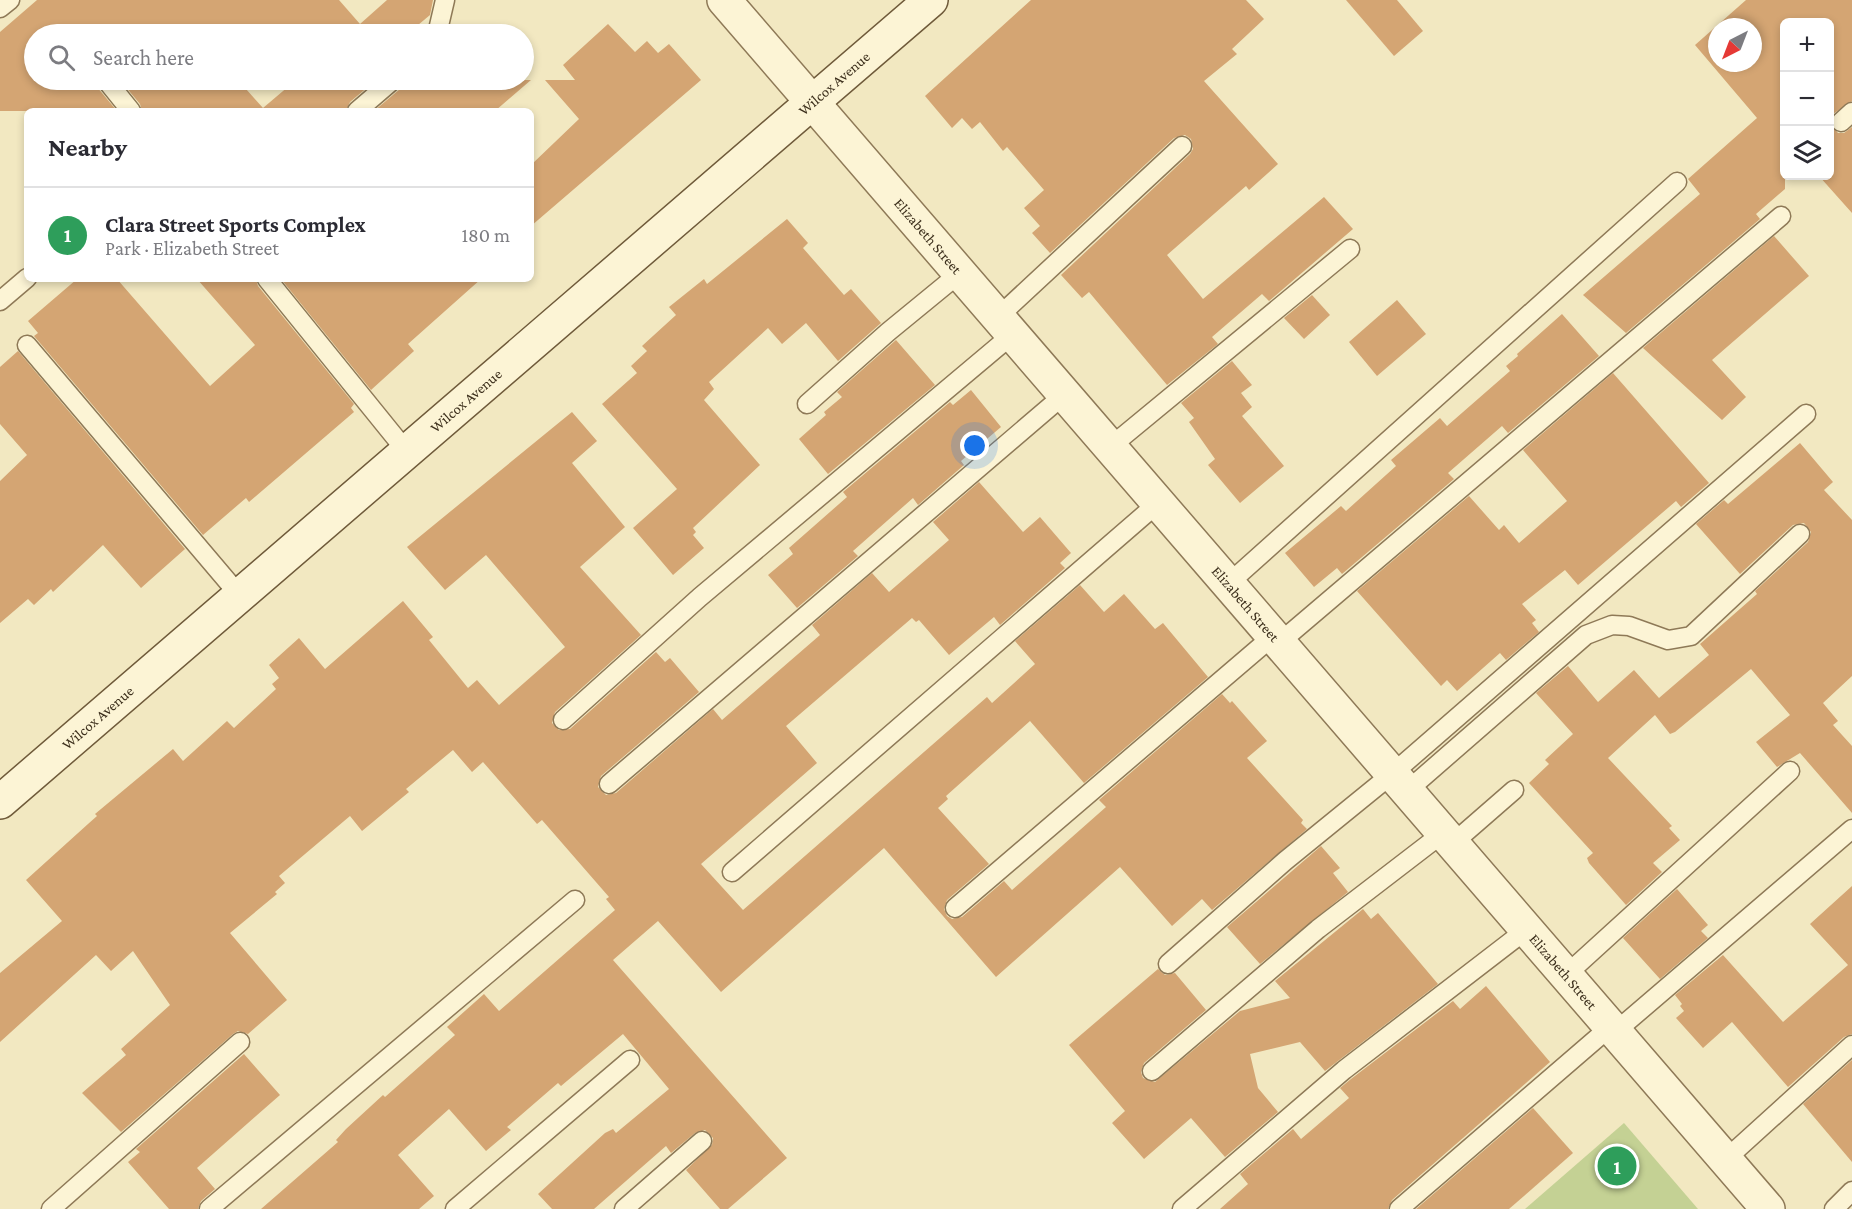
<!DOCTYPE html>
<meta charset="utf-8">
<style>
body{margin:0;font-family:"Crimson Pro",serif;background:#f2f2f3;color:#2b2b33}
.controls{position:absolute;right:18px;top:18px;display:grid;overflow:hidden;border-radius:9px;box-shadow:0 3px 9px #0003}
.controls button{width:54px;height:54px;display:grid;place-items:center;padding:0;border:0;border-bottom:2px solid #e1e1e2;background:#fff;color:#2b2b33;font:30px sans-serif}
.compass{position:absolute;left:1708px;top:18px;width:54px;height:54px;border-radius:50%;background:#fff;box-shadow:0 3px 9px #0003;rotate:222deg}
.you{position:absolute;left:975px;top:446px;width:21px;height:21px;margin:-15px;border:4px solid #fff;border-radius:50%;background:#1a73e8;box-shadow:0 0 0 9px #1a73e833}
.badge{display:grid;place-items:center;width:39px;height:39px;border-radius:50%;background:#a32d21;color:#fff;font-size:20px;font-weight:700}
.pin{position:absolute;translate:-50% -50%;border:3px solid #fff;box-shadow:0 2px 6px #0006}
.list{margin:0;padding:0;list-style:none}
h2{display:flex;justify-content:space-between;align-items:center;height:78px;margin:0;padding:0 24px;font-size:26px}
h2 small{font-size:20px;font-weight:400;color:#7c7c81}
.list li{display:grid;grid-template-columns:39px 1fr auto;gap:18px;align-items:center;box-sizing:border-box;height:96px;padding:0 24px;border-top:2px solid #e1e1e2}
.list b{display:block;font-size:22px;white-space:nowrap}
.list p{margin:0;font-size:20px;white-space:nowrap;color:#7c7c81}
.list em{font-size:20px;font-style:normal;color:#7c7c81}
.icon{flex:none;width:33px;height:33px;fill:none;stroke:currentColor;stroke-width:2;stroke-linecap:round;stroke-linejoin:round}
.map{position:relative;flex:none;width:1852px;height:1209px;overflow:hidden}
.search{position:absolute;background:#fff;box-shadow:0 3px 9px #0003;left:24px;top:24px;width:510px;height:66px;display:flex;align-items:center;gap:15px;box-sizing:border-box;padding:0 21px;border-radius:33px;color:#7c7c81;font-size:22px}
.panel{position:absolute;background:#fff;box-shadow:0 3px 9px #0003;left:24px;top:108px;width:510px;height:174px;border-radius:9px}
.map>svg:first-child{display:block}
</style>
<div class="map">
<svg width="1852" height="1209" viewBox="0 0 1852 1209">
<rect width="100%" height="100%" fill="#f2e8c1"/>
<path fill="#c4d194" d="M1624,1123L1698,1209H1525Z"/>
<g fill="#d4a573" fill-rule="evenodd">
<path d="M37,0H339L360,24L387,0H433L430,15L412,30L416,34H34V80H95L97,87L117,111H0V32Z"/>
<path d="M1031,0H1246L1264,19L1232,49L1237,54L1204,81L1278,164L1249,190L1246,186L1167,255L1203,299L1324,197L1353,229L1269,301L1262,294L1212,337L1218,344L1167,385L1089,292L1082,298L1061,275L1190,154L1193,149L1191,139L1185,135L1174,138L1050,253L1032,233L1040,226L1024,208L1044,190L1007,147L1003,151L980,122L972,129L962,118L952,128L925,96Z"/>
<path d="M1346,0H1397L1423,31L1394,56Z"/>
<path d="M1746,0H1852V101L1833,114L1830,124L1838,133H1844L1852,127V213L1819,176H1830V22H1785V189L1756,214L1760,219L1626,333L1583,295L1700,194L1688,179L1757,118L1695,45ZM1717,27H1753V63H1717Z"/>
<path d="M608,24L635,52L647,41L658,53L669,44L701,80L531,226V165L579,119L545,80H575L563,65Z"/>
<path d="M120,80H238L263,108L296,80H376L350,102L346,111H142L140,104Z"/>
<path d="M404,80H531L495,111H374L400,89Z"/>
<path d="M787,219L808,243L803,248L844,295L851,289L881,323L838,361L806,323L782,344L768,328L709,382L714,389L704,400L760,465L693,528L696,532L693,535L704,548L673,575L633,528L677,489L602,404L637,373L631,366L647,351L642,346L676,315L669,307L704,279L707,284Z"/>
<path d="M1774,236L1809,276L1712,360L1746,397L1722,420L1643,348Z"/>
<path d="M77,279H117L210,386L255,345L197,279H256L258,286L354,404L351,408L354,412L249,502L246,498L203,535L34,336L38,333L28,321Z"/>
<path d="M281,279H481L408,344L414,351L371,390Z"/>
<path d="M1312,295L1330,315L1304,339L1284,318Z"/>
<path d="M1397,300L1426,334L1377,376L1349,342Z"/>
<path d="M1562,314L1599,356L1508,433L1502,426L1448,473L1454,479L1342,574L1337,568L1314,587L1285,553L1341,506L1346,511L1396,466L1391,460L1440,418L1447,426L1510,371L1506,366L1518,356L1517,354Z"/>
<path d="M896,340L935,385L828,474L799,439L826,415L824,412L842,397L837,392Z"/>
<path d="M18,351L185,549L141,588L103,545L53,592L51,589L34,605L28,599L0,623V481L27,455L0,424V367Z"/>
<path d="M1232,361L1252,385L1241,393L1252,407L1242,416L1284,466L1240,503L1208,465L1215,459L1189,422L1194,418L1181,403Z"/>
<path d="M1613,373L1709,483L1681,507L1676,501L1578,585L1565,570L1522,604L1536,620L1532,623L1539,632L1506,660L1500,653L1457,691L1447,680L1441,686L1357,591L1469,496L1499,530L1504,525L1519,543L1567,501L1523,450Z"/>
<path d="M971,390L1001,427L961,461L964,465L918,505L913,498L853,551L858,556L797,608L768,575L793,554L789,548L847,497L843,492L950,402L953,405Z"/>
<path d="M572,412L597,441L572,463L625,527L580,567L641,635L555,712L552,723L559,730L570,729L656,652L665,662L670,658L699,692L601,776L598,787L606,795L616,793L713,709L722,720L820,635L812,625L872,573L889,592L949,540L933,522L979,482L1023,532L1040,517L1071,553L1060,563L1065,568L1000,625L994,617L949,655L919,620L916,622L912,618L786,726L817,763L701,864L743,910L987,697L992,703L1035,664L1015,641L1080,585L1104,612L1124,594L1155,629L1163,623L1208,677L1084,783L1030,721L946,796L948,799L938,808L989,864L947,900L944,909L947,916L952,919L962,917L1004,881L1012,890L1106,807L1099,800L1222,694L1230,703L1232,701L1267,741L1247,758L1303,820L1301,823L1307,829L1212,910L1202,899L1172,926L1120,867L996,977L884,848L721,992L658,921L613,960L787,1158L728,1209H720L686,1170L712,1145L713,1138L705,1130L695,1133L671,1153L666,1146L594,1209H552L538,1194L605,1133L613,1129L616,1133L669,1089L623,1034L561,1086L558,1083L507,1127L511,1130L486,1151L449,1109L398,1155L434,1196L419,1209H261L338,1142L336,1140L346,1129L383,1095L385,1097L455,1035L447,1027L484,994L499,1011L615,910L606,899L609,897L542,820L537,824L483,762L472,772L453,750L406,789L409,792L362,831L350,816L279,876L285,883L275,892L277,894L230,933L287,1000L248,1034L238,1031L233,1034L121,1132L82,1093L126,1055L121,1049L170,1005L133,951L111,971L96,955L0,1042V973L62,921L26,880L88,824L97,816L95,814L173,749L183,761L227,721L234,728L276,689L272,684L279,678L269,665L299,638L325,669L403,601L433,637L429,640L468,688L477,680L499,705L565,647L486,555L445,590L407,547Z"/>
<path d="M1800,443L1833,482L1824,490L1852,520V676L1823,703L1838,721L1833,725L1852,746V813L1800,753L1777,767L1756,742L1790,715L1751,669L1675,732L1670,734L1655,715L1608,758L1672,826L1669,828L1680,840L1653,863L1662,872L1626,905L1589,863L1587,858L1593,853L1529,783L1549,764L1545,760L1573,734L1536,693L1568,666L1598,702L1634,670L1659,698L1709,655L1700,644L1757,594L1755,591L1808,542L1811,532L1804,523L1793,525L1740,574L1696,524L1724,500L1728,504Z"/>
<path d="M1321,846L1340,868L1333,873L1348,892L1260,964L1227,927Z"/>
<path d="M1852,886V1034L1844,1037L1788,1087L1732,1022L1703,1048L1676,1018L1684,1011L1680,1006L1682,1004L1675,995L1723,955L1783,1022L1848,965L1810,924Z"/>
<path d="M1677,889L1708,925L1701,931L1708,938L1660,979L1623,938Z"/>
<path d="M1363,909L1371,919L1378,913L1438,984L1325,1071L1300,1042L1250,1054L1258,1088L1278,1112L1225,1157L1191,1118L1144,1159L1112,1123L1125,1111L1069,1045L1158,969L1165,975L1175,973L1206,1010L1144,1063L1141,1072L1143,1078L1155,1082L1240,1011L1290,998L1275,981Z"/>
<path d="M1486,986L1550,1062L1392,1200L1388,1209H1220L1248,1184L1240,1174L1293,1129L1301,1139L1349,1098L1340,1088L1351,1079L1453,1001L1460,1009Z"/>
<path d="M244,1054L280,1095L197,1168L215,1189L201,1201L198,1209H169L128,1162L140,1152L136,1149Z"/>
<path d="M1852,1060V1162L1803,1104Z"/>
<path d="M1533,1108L1573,1153L1509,1209H1416Z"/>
</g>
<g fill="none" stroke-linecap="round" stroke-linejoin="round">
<defs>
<g id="lane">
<path d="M0,8L10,0"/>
<path d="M434,34L438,30L445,0"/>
<path d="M106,80L131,111"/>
<path d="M357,111L393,80"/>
<path d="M1841,122L1852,112"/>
<path d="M267,279L407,452"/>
<path d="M0,301L27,278"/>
<path d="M998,317L1182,146"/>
<path d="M27,345L240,596"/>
<path d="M807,404L888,332L960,273"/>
<path d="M1110,447L1350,249"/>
<path d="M1228,584L1677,182"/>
<path d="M1279,643L1781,216"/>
<path d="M563,720L700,597L1013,334"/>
<path d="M609,784L1065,394"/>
<path d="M1407,791L1586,635L1612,625L1629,626L1668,640L1691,636L1800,534"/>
<path d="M1452,844L1514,790"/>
<path d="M732,872L1158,503"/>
<path d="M955,908L1273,636"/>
<path d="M1168,964L1285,861L1392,774L1806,414"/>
<path d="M1566,975L1790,771"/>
<path d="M1615,1032L1852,829"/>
<path d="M1152,1071L1318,929L1443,833"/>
<path d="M1725,1160L1852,1045"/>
<path d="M51,1209L240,1042"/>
<path d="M209,1209L575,900"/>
<path d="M455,1209L630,1060"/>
<path d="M624,1209L702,1141"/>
<path d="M1182,1209L1344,1070L1526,930"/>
<path d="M1399,1209L1610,1027"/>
<path d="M1834,1209L1852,1191"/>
</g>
<g id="street">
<path id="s1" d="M724,0L1768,1209"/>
</g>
<g id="secondary">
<path id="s2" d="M0,802L931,0"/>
</g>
</defs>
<use href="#lane" stroke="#8e7957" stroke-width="21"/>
<use href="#street" stroke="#8e7957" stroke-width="36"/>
<use href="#secondary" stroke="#6f5a3a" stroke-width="36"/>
<use href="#lane" stroke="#fcf4d5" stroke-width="18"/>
<use href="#street" stroke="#fcf4d5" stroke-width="33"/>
<use href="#secondary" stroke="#fcf4d5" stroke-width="33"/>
</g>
<g text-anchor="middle" stroke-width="4.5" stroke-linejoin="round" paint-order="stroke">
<g font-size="15" fill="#3c2f1c" stroke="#f9f1d1">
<text dy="5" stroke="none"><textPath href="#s2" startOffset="1101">Wilcox Avenue</textPath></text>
<text dy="5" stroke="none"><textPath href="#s1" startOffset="312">Elizabeth Street</textPath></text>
<text dy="5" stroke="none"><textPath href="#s2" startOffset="615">Wilcox Avenue</textPath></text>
<text dy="5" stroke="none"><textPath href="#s1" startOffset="798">Elizabeth Street</textPath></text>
<text dy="5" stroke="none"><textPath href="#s2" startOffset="129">Wilcox Avenue</textPath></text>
<text dy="5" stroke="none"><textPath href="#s1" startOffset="1284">Elizabeth Street</textPath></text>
</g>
</g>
</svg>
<div class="controls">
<button>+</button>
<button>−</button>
<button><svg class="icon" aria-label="layers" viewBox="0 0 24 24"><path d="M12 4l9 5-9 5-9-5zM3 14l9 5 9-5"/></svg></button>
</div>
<svg class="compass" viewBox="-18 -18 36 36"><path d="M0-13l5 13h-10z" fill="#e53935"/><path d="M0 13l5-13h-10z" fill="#7c7c81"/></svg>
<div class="you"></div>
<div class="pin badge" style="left:1617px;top:1166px;background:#2e9e5b">1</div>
<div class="search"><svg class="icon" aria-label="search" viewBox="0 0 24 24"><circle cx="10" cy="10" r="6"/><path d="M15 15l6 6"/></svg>Search here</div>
<section class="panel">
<h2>Nearby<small></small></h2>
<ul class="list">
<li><span class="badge" style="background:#2e9e5b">1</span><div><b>Clara Street Sports Complex</b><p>Park · Elizabeth Street</p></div><em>180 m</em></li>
</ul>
</section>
</div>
